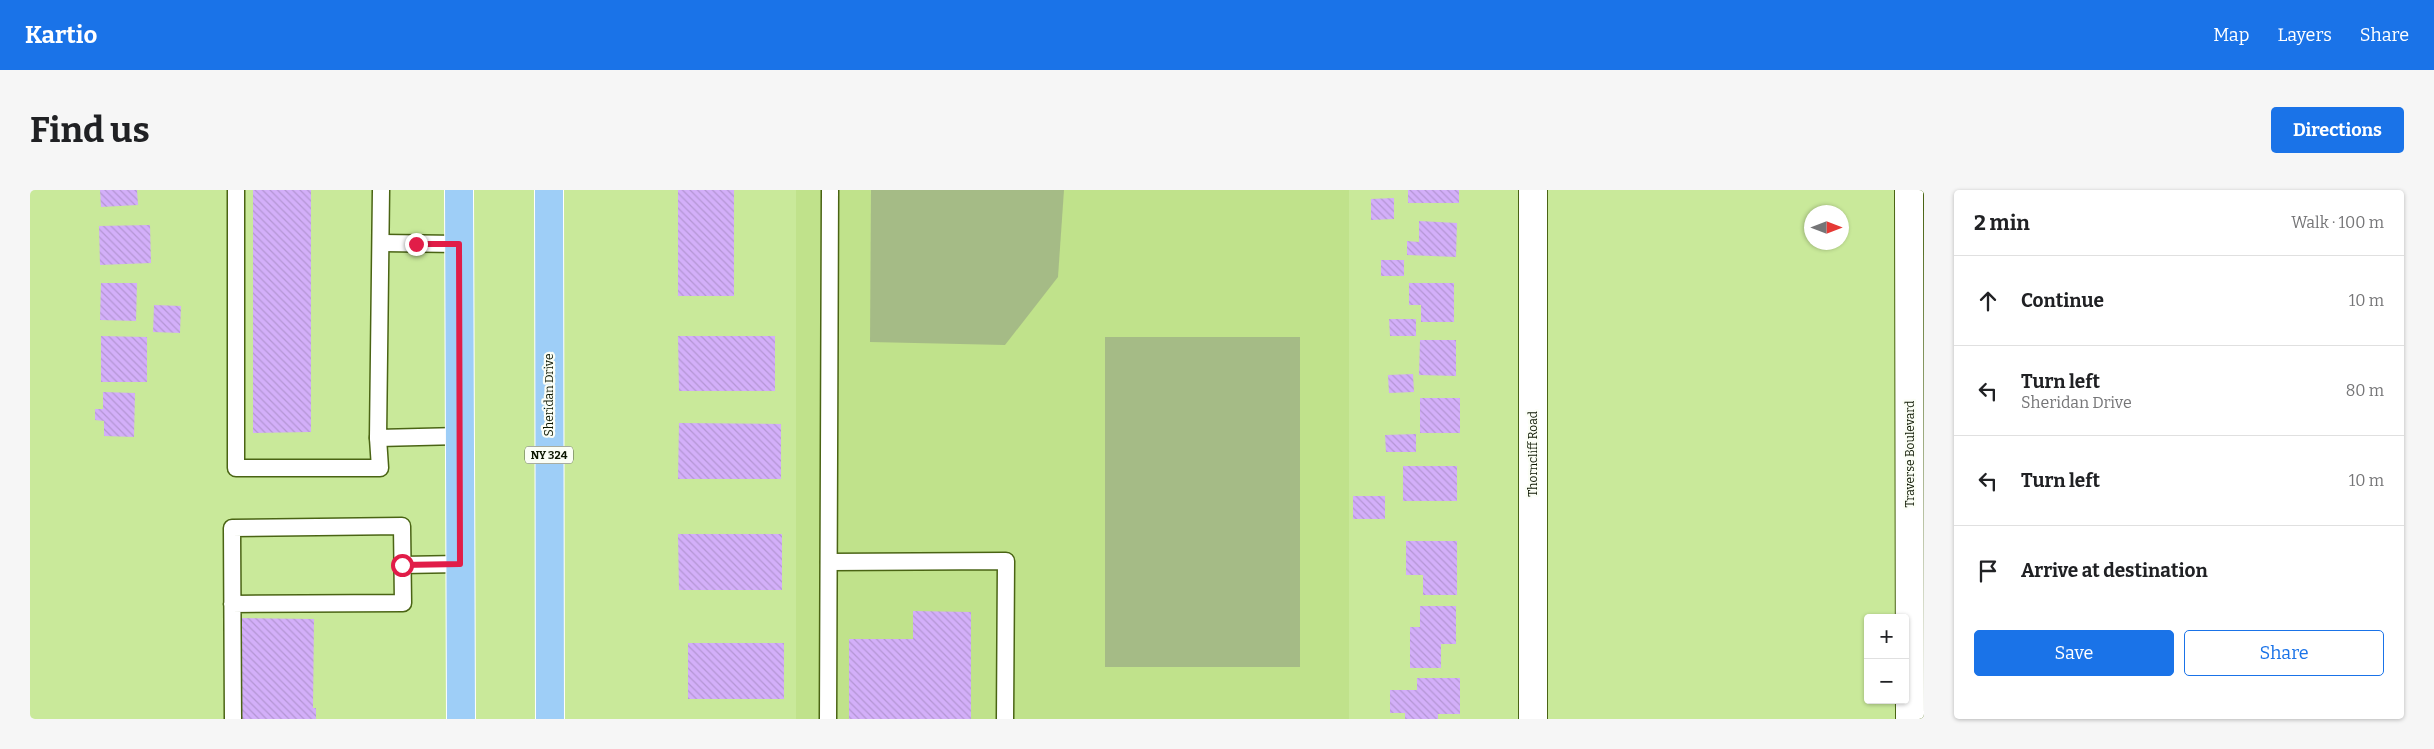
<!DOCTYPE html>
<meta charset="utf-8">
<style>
body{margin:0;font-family:Bitter,serif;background:#f6f6f6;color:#202124}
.controls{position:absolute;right:15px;bottom:15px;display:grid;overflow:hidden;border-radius:5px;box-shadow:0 1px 4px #0004}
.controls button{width:45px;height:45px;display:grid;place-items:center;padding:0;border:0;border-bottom:1px solid #e0e0e0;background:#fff;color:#202124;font:25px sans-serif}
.compass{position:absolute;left:1774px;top:15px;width:45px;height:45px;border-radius:50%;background:#fff;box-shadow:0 1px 4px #0004;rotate:90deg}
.stop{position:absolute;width:15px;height:15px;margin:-11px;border:4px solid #e11d48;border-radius:50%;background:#fff}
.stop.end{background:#e11d48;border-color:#fff;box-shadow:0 1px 5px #0008}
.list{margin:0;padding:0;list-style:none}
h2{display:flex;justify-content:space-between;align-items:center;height:65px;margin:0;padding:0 20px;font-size:21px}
h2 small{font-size:16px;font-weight:400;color:#757577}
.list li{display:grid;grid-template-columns:32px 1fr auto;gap:15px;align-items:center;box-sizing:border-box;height:90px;padding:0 20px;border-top:1px solid #e0e0e0}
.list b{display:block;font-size:19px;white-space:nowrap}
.list p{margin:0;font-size:16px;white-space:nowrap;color:#757577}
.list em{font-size:16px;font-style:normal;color:#757577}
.actions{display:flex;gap:10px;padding:15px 20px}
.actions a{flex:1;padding:11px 0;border:1px solid #1a73e8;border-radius:5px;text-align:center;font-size:18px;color:#1a73e8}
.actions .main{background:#1a73e8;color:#fff}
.icon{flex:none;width:28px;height:28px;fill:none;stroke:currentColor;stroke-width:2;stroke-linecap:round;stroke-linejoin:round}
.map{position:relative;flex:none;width:1894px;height:529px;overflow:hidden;border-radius:5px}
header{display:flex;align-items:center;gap:30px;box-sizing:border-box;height:70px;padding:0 25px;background:#1a73e8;color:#fff}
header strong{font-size:24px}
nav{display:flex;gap:28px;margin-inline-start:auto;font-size:18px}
.intro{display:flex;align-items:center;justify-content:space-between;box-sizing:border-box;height:120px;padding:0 30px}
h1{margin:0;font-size:35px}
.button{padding:12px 22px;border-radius:5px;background:#1a73e8;color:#fff;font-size:18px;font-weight:700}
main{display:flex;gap:30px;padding:0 30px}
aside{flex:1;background:#fff;border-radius:5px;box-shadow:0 1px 4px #0004}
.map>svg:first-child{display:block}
</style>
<header>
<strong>Kartio</strong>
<nav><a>Map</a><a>Layers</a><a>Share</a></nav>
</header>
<div class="intro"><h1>Find us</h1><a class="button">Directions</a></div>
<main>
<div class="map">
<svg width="1894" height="529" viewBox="0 0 1894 529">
<defs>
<pattern id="building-back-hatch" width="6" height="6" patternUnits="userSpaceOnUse" patternTransform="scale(1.25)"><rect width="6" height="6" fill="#d3aff9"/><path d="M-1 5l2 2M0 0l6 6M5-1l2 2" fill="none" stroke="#b496d4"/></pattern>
</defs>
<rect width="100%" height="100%" fill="#c9e99a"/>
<rect fill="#c0e28b" x="766" y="0" width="553" height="529"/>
<g fill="#a5bb86">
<path d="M841,0H1034L1028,87L975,155L840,152Z"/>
<rect x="1075" y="147" width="195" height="330"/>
</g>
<g fill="url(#building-back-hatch)">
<path d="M70,0H107L108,15L71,17Z"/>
<path d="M223,0H281V242L223,243Z"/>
<rect x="648" y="0" width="56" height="106"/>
<rect x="1378" y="0" width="51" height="13"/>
<path d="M1364,8V29L1341,30V9Z"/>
<path d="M1389,31L1427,33L1426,67L1377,65V51L1389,52Z"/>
<path d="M120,35L121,73L70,75L69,36Z"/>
<rect x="1351" y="70" width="23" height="16"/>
<path d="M71,93H107L106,131L70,130Z"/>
<path d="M1379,93H1424V132H1391V115H1379Z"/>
<path d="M124,115L151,116L150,143L123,142Z"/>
<path d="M1359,129H1386V146H1360Z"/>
<path d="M71,146L117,147V192H71Z"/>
<path d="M648,146H745V201H649Z"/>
<path d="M1390,150H1426V186L1389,185Z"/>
<path d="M1383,184L1384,202L1359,203L1358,185Z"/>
<path d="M73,202L105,203L104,247L74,246V231L65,230V219H73Z"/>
<rect x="1390" y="208" width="40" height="35"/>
<path d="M649,233L751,234V289H648Z"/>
<path d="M1386,244V262H1356L1355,245Z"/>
<rect x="1373" y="276" width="54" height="35"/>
<rect x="1323" y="306" width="32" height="23"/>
<path d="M648,344H752V400H649Z"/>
<path d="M1376,351H1427V405H1393V385H1376Z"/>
<path d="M1390,416H1426V454H1411V478H1380V437H1390Z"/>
<path d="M883,421L941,422V529H819V449H883Z"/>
<path d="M207,428L284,429L283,518H286V529H207Z"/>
<rect x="658" y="453" width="96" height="56"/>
<path d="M1387,488H1430V524H1408V529H1375V523H1360V500H1387Z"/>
</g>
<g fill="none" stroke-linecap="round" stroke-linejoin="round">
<defs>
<g id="service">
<path d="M206,0V278H350L348,248"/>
<path d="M351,0L348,248L430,246"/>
<path d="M352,53L429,54"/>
<path d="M799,372L976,371L975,529"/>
<path d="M372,375L430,374"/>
<path d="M202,414L373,413L372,336L202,338L203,529"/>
<path d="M798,529L800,0"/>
</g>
<g id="minor">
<path d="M1503,0V529"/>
<path d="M1879,0L1880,529"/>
</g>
<g id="primary">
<path d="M429,0L431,529"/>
<path d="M519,0L520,529"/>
</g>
</defs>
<use href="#service" stroke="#4a6414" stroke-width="19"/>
<use href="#minor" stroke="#4a6414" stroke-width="30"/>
<use href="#primary" stroke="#fff" stroke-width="30"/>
<use href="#service" stroke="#fff" stroke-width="16"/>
<use href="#minor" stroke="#fff" stroke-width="28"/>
<use href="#primary" stroke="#9ecef7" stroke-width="28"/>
</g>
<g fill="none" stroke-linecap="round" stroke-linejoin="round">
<path stroke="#e11d48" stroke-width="6" d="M372,375L430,374L429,54H386"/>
</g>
<g text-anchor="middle" stroke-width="4.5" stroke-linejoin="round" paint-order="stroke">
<rect fill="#fbfef6" stroke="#545c4a" stroke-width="1" x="495" y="256.5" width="48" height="17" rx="4"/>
<g font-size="11" font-weight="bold" fill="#0c1600">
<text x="519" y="269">NY 324</text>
</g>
<g font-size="12" fill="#0c1600" stroke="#fbfef6">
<text transform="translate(519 205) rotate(-90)" y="4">Sheridan Drive</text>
<text transform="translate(1503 264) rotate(-90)" y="4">Thorncliff Road</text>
<text transform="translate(1880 264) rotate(-90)" y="4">Traverse Boulevard</text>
</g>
</g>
</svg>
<div class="controls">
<button>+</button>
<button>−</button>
</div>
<svg class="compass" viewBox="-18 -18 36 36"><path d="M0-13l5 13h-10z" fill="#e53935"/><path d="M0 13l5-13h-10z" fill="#757577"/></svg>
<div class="stop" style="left:372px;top:375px"></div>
<div class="stop end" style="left:386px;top:54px"></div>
</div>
<aside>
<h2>2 min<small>Walk · 100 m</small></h2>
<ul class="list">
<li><svg class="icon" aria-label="ahead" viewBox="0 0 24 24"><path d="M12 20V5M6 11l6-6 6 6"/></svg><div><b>Continue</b></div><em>10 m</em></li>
<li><svg class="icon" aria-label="left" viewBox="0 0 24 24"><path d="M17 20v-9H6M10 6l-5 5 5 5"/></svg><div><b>Turn left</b><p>Sheridan Drive</p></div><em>80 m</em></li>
<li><svg class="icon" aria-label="left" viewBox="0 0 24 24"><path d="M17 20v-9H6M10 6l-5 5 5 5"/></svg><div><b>Turn left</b></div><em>10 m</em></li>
<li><svg class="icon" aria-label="arrive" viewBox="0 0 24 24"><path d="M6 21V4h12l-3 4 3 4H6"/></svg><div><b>Arrive at destination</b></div></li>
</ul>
<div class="actions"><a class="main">Save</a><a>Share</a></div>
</aside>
</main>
